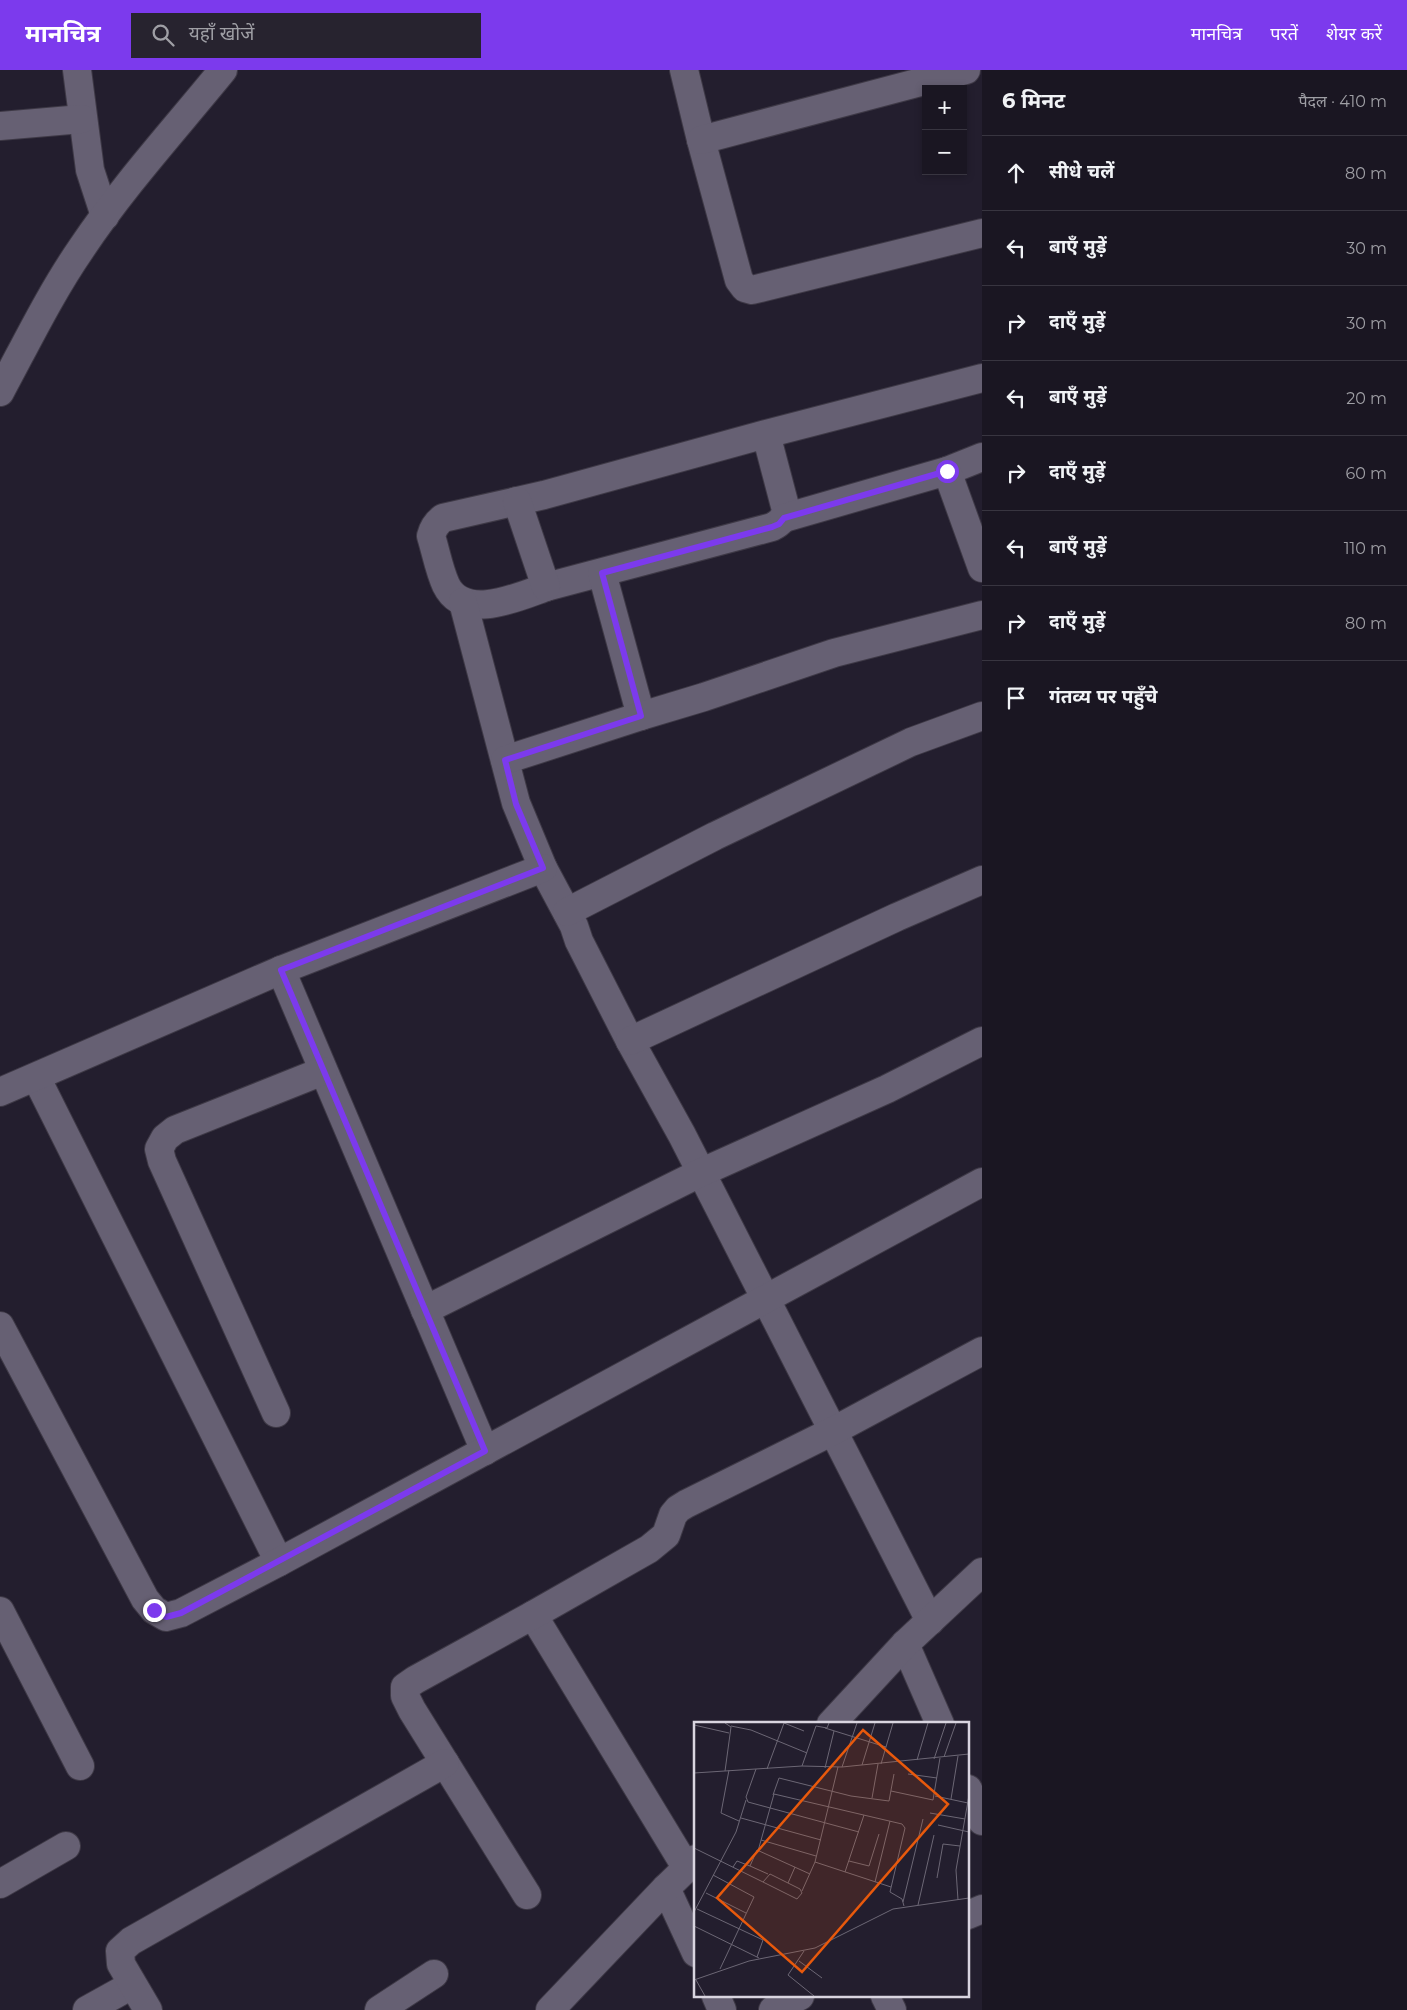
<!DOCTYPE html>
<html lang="hi">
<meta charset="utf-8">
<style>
body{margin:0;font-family:Montserrat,"Noto Sans Devanagari",sans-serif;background:#27232f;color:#f1f3f6}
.controls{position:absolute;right:15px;top:15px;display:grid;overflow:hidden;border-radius:0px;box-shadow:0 2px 8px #0003}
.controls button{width:45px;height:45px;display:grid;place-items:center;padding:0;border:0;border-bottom:1px solid #383540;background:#1a1622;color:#f1f3f6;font:25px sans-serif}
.stop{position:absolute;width:15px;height:15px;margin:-11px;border:4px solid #7c3aed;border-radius:50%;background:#fff}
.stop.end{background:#7c3aed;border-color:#fff;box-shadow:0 1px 5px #0008}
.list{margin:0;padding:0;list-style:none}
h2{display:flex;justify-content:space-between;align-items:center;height:65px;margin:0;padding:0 20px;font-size:21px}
h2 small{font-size:16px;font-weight:400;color:#9f9fa5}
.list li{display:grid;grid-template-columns:32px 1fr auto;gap:15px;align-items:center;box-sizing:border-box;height:75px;padding:0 20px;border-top:1px solid #383540}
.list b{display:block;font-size:19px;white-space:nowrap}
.list em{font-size:16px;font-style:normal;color:#9f9fa5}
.icon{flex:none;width:28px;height:28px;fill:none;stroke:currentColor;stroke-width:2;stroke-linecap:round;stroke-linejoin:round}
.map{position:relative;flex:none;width:982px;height:1940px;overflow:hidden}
header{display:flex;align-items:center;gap:30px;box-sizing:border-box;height:70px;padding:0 25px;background:#7c3aed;color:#fff}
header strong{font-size:24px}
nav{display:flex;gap:28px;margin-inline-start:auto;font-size:18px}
.search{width:350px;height:45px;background:#27232f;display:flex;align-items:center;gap:12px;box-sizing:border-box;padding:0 18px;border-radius:0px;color:#9f9fa5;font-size:19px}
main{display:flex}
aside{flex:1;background:#1a1622}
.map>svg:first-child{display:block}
</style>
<header>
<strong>मानचित्र</strong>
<div class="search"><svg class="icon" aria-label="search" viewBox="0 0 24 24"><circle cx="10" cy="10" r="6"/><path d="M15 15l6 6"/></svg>यहाँ खोजें</div>
<nav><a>मानचित्र</a><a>परतें</a><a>शेयर करें</a></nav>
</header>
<main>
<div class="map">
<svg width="982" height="1940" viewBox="0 0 982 1940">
<rect width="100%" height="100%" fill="#231e2e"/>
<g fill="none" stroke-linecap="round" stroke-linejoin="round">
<defs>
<g id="minor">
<path d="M77,0L90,100L105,146"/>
<path d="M684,0L701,70L739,210L745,218L752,220L982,163"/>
<path d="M0,56L82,49"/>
<path d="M701,70L966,0"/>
<path d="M0,322C26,274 50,224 81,179C123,116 175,59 223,0"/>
<path d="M766,364L544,425L443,448C436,453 433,458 431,466C436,482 439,500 446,515C464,552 518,527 546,517L772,457C780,453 784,449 786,440L766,364L982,308"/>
<path d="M947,401L982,387"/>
<path d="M517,431L546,517"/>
<path d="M784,448L947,401L982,498"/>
<path d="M602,503L641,646"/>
<path d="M463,532L516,733L543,798L574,856L579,871L630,971L682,1065L930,1551"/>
<path d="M505,690L641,646L704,627L834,583L982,545"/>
<path d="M567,842L715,766L911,672L982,646"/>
<path d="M281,900L485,1381"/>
<path d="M630,971L897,847L982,810"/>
<path d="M36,1007L279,1492"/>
<path d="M0,1022L281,900L543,798"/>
<path d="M425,1240L700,1103L887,1019L982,971"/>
<path d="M0,1256L145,1529L154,1540L166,1547L181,1543L279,1492L982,1112"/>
<path d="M276,1343L162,1091L159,1079L165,1068L175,1060L323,1001"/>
<path d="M0,1541L80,1696"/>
<path d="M533,1545L686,1797"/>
<path d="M905,1574L940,1654"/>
<path d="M831,1654L905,1574L982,1502"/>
<path d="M968,1719L982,1751"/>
<path d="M0,1814L66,1776"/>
<path d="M666,1818L696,1883"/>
<path d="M527,1825L412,1640L405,1626V1617L415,1610L533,1545L649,1479L666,1465L673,1445L678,1439L686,1434L833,1361L982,1281"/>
<path d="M968,1845L982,1839"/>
<path d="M716,1926L722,1940"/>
<path d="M885,1926L892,1940"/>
<path d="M87,1940L132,1915"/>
<path d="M148,1940L121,1894L120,1881L131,1871L445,1693"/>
<path d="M379,1940L434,1904"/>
<path d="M550,1940L666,1818L696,1789"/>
<path d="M773,1940L800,1926"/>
</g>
</defs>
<use href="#minor" stroke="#3e3946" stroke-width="30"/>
<use href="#minor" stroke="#666073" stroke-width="28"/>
</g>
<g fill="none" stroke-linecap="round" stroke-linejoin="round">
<path stroke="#7c3aed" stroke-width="6" d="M154,1540L166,1547L181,1543L485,1381L281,900L543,798L516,734L505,690L641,646L602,503L772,457L779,454L784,448L947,401"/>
</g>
<g transform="translate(694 1652)">
<rect width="275" height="275" fill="#231e2e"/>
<path fill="none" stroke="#6c6775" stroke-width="1" d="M90,1L110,9M0,3L35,11M37,4L57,8L113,31M131,6L192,25M250,35L262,1M240,37L252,1M223,38L234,1M187,42L199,1M168,43L181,1M108,44L122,4L133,6L135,1M148,45L163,1M131,46L140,9M62,47L52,75L54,80L165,110M73,47L90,1M35,48L27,91L45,99M31,49L37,5L31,1M0,51L108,44L148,45L275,32M214,52L243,56M197,69L239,78L246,36M79,73L85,56L157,74L195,79L200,52M241,74L274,81M178,76L184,42M257,77L264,34M236,91L271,97M47,96L127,118M244,103L275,110M67,118L122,134M0,126L69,160L76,152L106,167L108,171L103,177L69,160M64,129L80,72L208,102L211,106L196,170L208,177L210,184M155,139L175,144L185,112M121,140L197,165M39,145L43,139L56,144M151,150L170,93M74,152L56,144L63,128L116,152M19,153L60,175L26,247M243,156L249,122L266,124M181,160L196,99M94,161L101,145M108,169L121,140L144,45M12,171L52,191M264,178L262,148L275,73M209,180L229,97M224,183L240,113M3,187L69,218L63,235M0,190L42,110L52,78M0,204L65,236M110,229L94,253L120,274M105,239L128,256M0,258L55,239L121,226L199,187L275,176M2,258L11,274"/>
<path fill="#e8590c" fill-opacity="0.15" stroke="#e8590c" stroke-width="2.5" d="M169,8L254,82L108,250L23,176Z"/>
<rect width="275" height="275" fill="none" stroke="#d9d5e0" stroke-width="2.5"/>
</g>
</svg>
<div class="controls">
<button>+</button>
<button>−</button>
</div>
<div class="stop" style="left:947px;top:401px"></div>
<div class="stop end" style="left:154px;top:1540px"></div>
</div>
<aside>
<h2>6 मिनट<small>पैदल · 410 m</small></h2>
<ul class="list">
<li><svg class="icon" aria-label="ahead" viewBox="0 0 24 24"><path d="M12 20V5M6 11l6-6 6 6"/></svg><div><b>सीधे चलें</b></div><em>80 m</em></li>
<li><svg class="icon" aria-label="left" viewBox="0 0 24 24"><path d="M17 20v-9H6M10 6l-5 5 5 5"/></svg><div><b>बाएँ मुड़ें</b></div><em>30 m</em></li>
<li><svg class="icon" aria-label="right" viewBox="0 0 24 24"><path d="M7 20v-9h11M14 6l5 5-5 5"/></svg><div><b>दाएँ मुड़ें</b></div><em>30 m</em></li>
<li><svg class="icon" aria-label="left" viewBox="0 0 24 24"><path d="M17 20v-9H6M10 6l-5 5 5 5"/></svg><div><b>बाएँ मुड़ें</b></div><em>20 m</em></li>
<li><svg class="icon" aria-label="right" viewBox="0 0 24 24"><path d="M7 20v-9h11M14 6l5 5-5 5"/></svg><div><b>दाएँ मुड़ें</b></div><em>60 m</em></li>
<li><svg class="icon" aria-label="left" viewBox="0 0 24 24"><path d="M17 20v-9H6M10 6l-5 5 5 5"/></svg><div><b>बाएँ मुड़ें</b></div><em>110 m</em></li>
<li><svg class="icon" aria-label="right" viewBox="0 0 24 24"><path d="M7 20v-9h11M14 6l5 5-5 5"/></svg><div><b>दाएँ मुड़ें</b></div><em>80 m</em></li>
<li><svg class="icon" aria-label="arrive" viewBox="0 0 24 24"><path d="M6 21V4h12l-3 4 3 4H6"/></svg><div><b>गंतव्य पर पहुँचे</b></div></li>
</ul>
</aside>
</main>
